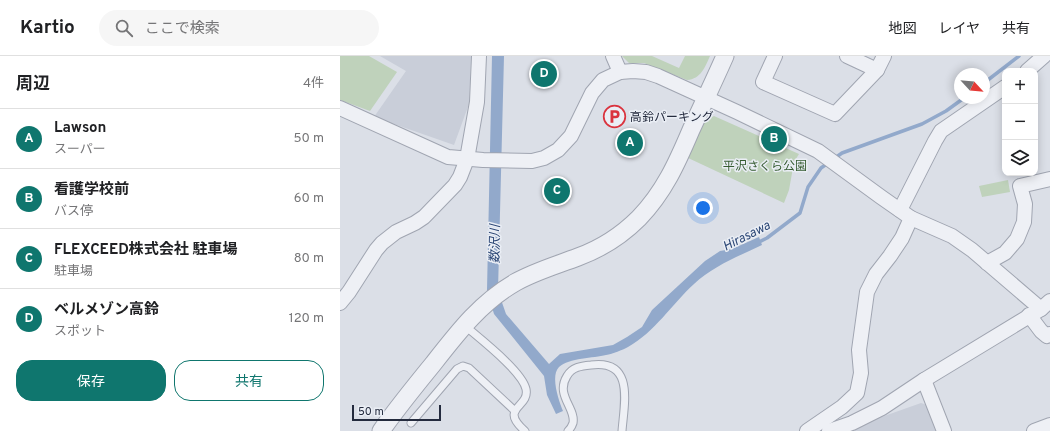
<!DOCTYPE html>
<html lang="ja">
<meta charset="utf-8">
<style>
body{margin:0;font-family:Overpass,"Noto Sans JP",sans-serif;background:#f6f6f6;color:#202124}
.controls{position:absolute;right:12px;top:12px;display:grid;overflow:hidden;border-radius:8px;box-shadow:0 2px 10px #0003}
.controls button{width:36px;height:36px;display:grid;place-items:center;padding:0;border:0;border-bottom:1px solid #e0e0e0;background:#fff;color:#202124;font:20px sans-serif}
.compass{position:absolute;left:614px;top:12px;width:36px;height:36px;border-radius:50%;background:#fff;box-shadow:0 2px 10px #0003;rotate:116deg}
.scale{position:absolute;left:12px;bottom:10px;width:89px;box-sizing:border-box;padding-left:4px;border:2px solid #242b3e;border-top:0;font-size:11px;line-height:14px;white-space:nowrap;color:#242b3e;-webkit-text-stroke:3px #eaeef5;paint-order:stroke}
.you{position:absolute;left:363px;top:152px;width:14px;height:14px;margin:-10px;border:3px solid #fff;border-radius:50%;background:#1a73e8;box-shadow:0 0 0 6px #1a73e833}
.badge{display:grid;place-items:center;width:26px;height:26px;border-radius:50%;background:#0f766e;color:#fff;font-size:13px;font-weight:700}
.pin{position:absolute;translate:-50% -50%;border:2px solid #fff;box-shadow:0 1px 4px #0006}
.list{margin:0;padding:0;list-style:none}
h2{display:flex;justify-content:space-between;align-items:center;height:52px;margin:0;padding:0 16px;font-size:17px}
h2 small{font-size:13px;font-weight:400;color:#757577}
.list li{display:grid;grid-template-columns:26px 1fr auto;gap:12px;align-items:center;box-sizing:border-box;height:60px;padding:0 16px;border-top:1px solid #e0e0e0}
.list b{display:block;font-size:15px;white-space:nowrap}
.list p{margin:0;font-size:13px;white-space:nowrap;color:#757577}
.list em{font-size:13px;font-style:normal;color:#757577}
.actions{display:flex;gap:8px;padding:12px 16px}
.actions a{flex:1;padding:9px 0;border:1px solid #0f766e;border-radius:16px;text-align:center;font-size:14px;color:#0f766e}
.actions .main{background:#0f766e;color:#fff}
.icon{flex:none;width:22px;height:22px;fill:none;stroke:currentColor;stroke-width:2;stroke-linecap:round;stroke-linejoin:round}
.map{position:relative;flex:none;width:710px;height:375px;overflow:hidden}
header{display:flex;align-items:center;gap:24px;box-sizing:border-box;height:56px;padding:0 20px;background:#fff;border-bottom:1px solid #e0e0e0}
header strong{font-size:19px}
nav{display:flex;gap:22px;margin-inline-start:auto;font-size:14px}
.search{width:280px;height:36px;background:#f6f6f6;display:flex;align-items:center;gap:10px;box-sizing:border-box;padding:0 14px;border-radius:22px;color:#757577;font-size:15px}
main{display:flex}
aside{flex:1;background:#fff}
.map>svg:first-child{display:block}
</style>
<header>
<strong>Kartio</strong>
<div class="search"><svg class="icon" aria-label="search" viewBox="0 0 24 24"><circle cx="10" cy="10" r="6"/><path d="M15 15l6 6"/></svg>ここで検索</div>
<nav><a>地図</a><a>レイヤ</a><a>共有</a></nav>
</header>
<main>
<aside>
<h2>周辺<small>4件</small></h2>
<ul class="list">
<li><span class="badge">A</span><div><b>Lawson</b><p>スーパー</p></div><em>50 m</em></li>
<li><span class="badge">B</span><div><b>看護学校前</b><p>バス停</p></div><em>60 m</em></li>
<li><span class="badge">C</span><div><b>FLEXCEED株式会社 駐車場</b><p>駐車場</p></div><em>80 m</em></li>
<li><span class="badge">D</span><div><b>ベルメゾン高鈴</b><p>スポット</p></div><em>120 m</em></li>
</ul>
<div class="actions"><a class="main">保存</a><a>共有</a></div>
</aside>
<div class="map">
<svg width="710" height="375" viewBox="0 0 710 375">
<rect width="100%" height="100%" fill="#dbdfe7"/>
<g fill="#c9ced9">
<path d="M40,0H131L129,48L114,89L34,61L66,15Z"/>
<path d="M581,347L587,349L597,375H502Z"/>
</g>
<g fill="#bfd2bb">
<path d="M0,0H29L57,16L30,55L0,44Z"/>
<path d="M282,0H312L339,12L345,0H370C365,11 361,23 347,24L304,7H289Z"/>
<path d="M374,60L459,98L454,106L449,134L444,147L346,101L364,65Z"/>
<path d="M668,124L670,136L642,141L639,130Z"/>
</g>
<path fill="#92a9cb" d="M152,0H164L158,235L166,258L209,308L220,298L273,289L287,281L302,271L312,254L365,205L380,195L392,193L419,181L422,189C399,200 373,210 354,228C332,248 315,276 288,291C282,294 273,298 266,299C254,302 229,302 219,311C210,320 219,345 223,355L216,358L207,339L204,320L154,258L147,234Z"/>
<g fill="none" stroke-linecap="round" stroke-linejoin="round">
<g stroke="#92a9cb" stroke-width="3.5">
<path d="M644,27L679,0"/>
<path d="M495,102L502,97L582,68L606,55L624,42"/>
<path d="M417,187L427,182L460,157L468,131L481,112L488,107"/>
</g>
<defs>
<g id="service">
<path d="M124,269C139,282 182,315 186,333C190,352 158,351 185,375"/>
<path d="M71,367L117,313L123,310L129,312L175,355"/>
<path d="M228,375C230,373 232,370 233,367C236,352 215,339 227,320C232,311 241,310 251,309C295,303 284,348 282,375"/>
</g>
<g id="minor">
<path d="M273,0L280,16"/>
<path d="M435,0L423,26L495,58L537,14L544,0"/>
<path d="M507,0L537,14"/>
<path d="M687,15L704,0"/>
<path d="M0,52L108,101L143,104L192,105L204,102L218,94L231,80L252,37L263,24L280,16L293,15L306,16L318,20L397,56L478,95L541,141L571,162L612,180L632,194L701,253"/>
<path d="M560,154L595,85L601,75L665,31"/>
<path d="M647,207L665,197L677,183L684,166L685,148L680,130L710,123"/>
<path d="M0,247L9,236L36,194L42,187L56,176L75,167L84,161L115,129L120,121L127,103L137,46L139,0"/>
<path d="M689,259L701,275L707,280L710,278"/>
<path d="M584,324L604,375"/>
<path d="M467,375L502,351L517,337L521,317L519,294L527,236L536,218L550,200L562,182L571,162"/>
<path d="M489,375L512,367L542,352L584,324L701,253L710,245"/>
<path d="M694,375L710,369"/>
</g>
<path id="tertiary" d="M41,375C57,352 75,330 93,308C118,276 141,246 176,226C196,215 217,209 238,201C260,193 282,179 299,162C324,136 337,107 351,74C362,50 374,25 385,0"/>
</defs>
<use href="#service" stroke="#a0a5b1" stroke-width="9"/>
<use href="#minor" stroke="#a0a5b1" stroke-width="16"/>
<use href="#tertiary" stroke="#a0a5b1" stroke-width="19"/>
<use href="#service" stroke="#eef0f5" stroke-width="7"/>
<use href="#minor" stroke="#eef0f5" stroke-width="14"/>
<use href="#tertiary" stroke="#eef0f5" stroke-width="17"/>
</g>
<defs>
<symbol id="parking-ring" viewBox="-11 -11 22 22"><circle r="9.5" fill="#eaeef5" stroke="#da333e" stroke-width="1.5"/><path d="M-3.5-5.5H1a3.5 3.5 0 0 1 0 7H-1V5.5H-3.5ZM-1-3.4V-.6H.8a1.4 1.4 0 0 0 0-2.8Z" fill="#da333e"/></symbol>
</defs>
<g fill-rule="evenodd">
<use href="#parking-ring" x="262" y="48" width="25" height="25"/>
</g>
<g text-anchor="middle" stroke-width="3" stroke-linejoin="round" paint-order="stroke">
<g font-size="12" fill="#242b3e" stroke="#eaeef5" text-anchor="start">
<text x="290" y="65">高鈴パーキング</text>
</g>
<g font-size="12" fill="#355b30" stroke="#eaeef5">
<text x="425" y="114">平沢さくら公園</text>
</g>
<g font-size="13" font-style="italic" fill="#2b4675" stroke="#eaeef5">
<text transform="translate(406 179) rotate(-27)" y="5">Hirasawa</text>
<text transform="translate(154 188) rotate(-89)" y="5">数沢川</text>
</g>
</g>
</svg>
<div class="controls">
<button>+</button>
<button>−</button>
<button><svg class="icon" aria-label="layers" viewBox="0 0 24 24"><path d="M12 4l9 5-9 5-9-5zM3 14l9 5 9-5"/></svg></button>
</div>
<svg class="compass" viewBox="-18 -18 36 36"><path d="M0-13l5 13h-10z" fill="#e53935"/><path d="M0 13l5-13h-10z" fill="#757577"/></svg>
<div class="scale">50 m</div>
<div class="you"></div>
<div class="pin badge" style="left:290px;top:87px">A</div>
<div class="pin badge" style="left:434px;top:83px">B</div>
<div class="pin badge" style="left:217px;top:135px">C</div>
<div class="pin badge" style="left:204px;top:18px">D</div>
</div>
</main>
